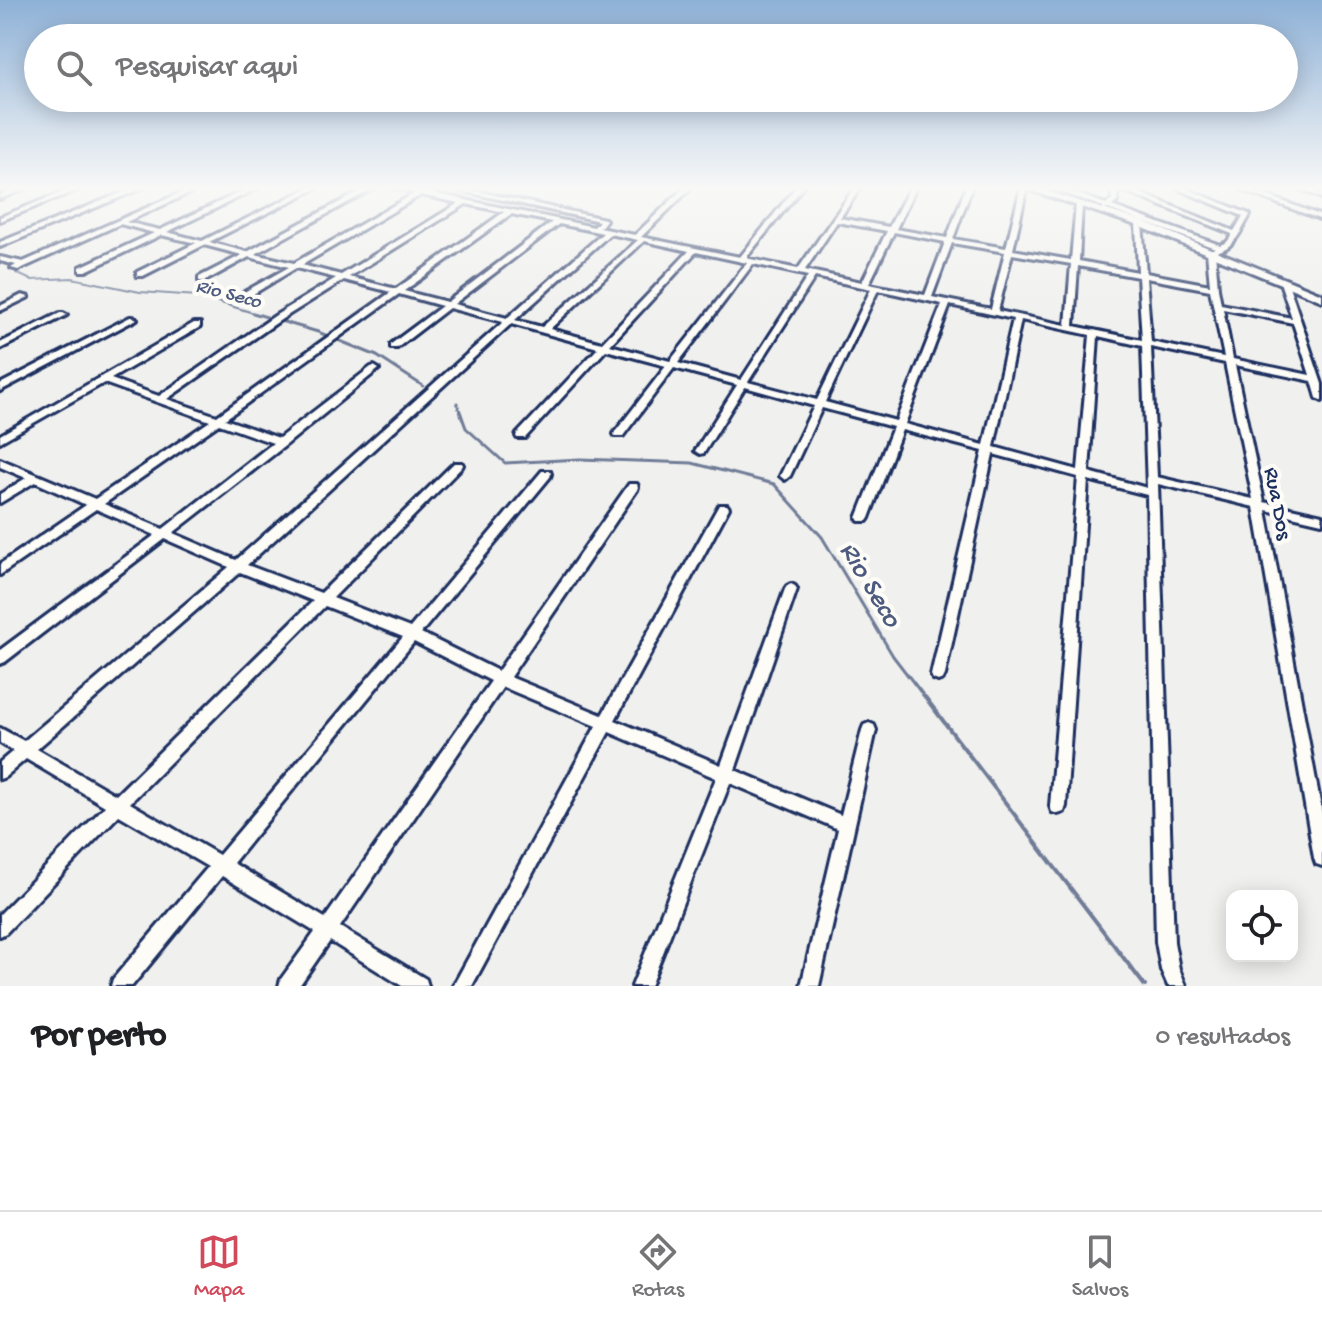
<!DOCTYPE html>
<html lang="pt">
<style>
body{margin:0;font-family:"Gochi Hand",sans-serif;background:#f2f2f2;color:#202124}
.controls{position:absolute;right:24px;bottom:24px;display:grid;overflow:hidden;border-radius:16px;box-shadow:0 4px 20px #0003}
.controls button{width:72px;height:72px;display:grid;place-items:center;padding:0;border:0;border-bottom:2px solid #e0e0e0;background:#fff;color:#202124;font:40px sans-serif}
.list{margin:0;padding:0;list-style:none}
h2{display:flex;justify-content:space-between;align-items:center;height:104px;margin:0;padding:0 32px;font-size:34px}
h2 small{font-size:26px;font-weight:400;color:#757577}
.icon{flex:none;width:44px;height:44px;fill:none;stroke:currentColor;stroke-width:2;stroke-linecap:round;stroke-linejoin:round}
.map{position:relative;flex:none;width:1322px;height:986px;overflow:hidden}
.search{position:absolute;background:#fff;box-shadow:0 4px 20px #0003;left:24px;right:24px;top:24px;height:88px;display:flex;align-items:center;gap:20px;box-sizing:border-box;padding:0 28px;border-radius:44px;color:#757577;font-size:30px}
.sheet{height:224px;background:#fff}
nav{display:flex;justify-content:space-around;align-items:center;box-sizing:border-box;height:112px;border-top:2px solid #e0e0e0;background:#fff;font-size:22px;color:#757577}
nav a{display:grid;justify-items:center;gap:4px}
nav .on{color:#d1495b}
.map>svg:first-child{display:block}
</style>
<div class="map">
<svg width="1322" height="986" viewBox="0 0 1322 986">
<rect width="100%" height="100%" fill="#f0f0ee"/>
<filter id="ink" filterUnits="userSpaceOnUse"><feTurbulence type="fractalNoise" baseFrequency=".0125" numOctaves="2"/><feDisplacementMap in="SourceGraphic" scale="16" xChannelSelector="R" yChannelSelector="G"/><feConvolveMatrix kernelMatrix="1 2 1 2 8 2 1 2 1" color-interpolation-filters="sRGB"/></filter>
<g filter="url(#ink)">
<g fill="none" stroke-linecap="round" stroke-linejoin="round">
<path stroke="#6f7b97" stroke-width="2" d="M16,273L31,280L72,278L140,292L198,296L260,315"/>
<g stroke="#6f7b97" stroke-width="3">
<path d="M253,313L318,332L377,356L423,386"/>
<path d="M457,403L466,428L505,463L580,459L692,463L774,484L822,537L893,656L926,699"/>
</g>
<path stroke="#6f7b97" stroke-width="4" d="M925,697L1145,986"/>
<defs>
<g id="minor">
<path d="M19,187H29L0,199V195Z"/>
<path d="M76,187H85L0,221V217Z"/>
<path d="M136,187H145L0,247V242Z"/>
<path d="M194,187H203L126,222L160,230L251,187H260L167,232L202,241L310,187H319L209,242L247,252L368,187H376L255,254L294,263L415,193L390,187H404L594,227L599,221L444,187H457L605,219L606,220L600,228L635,235L685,187H692L641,237L740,257L796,187H803L746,258L798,269L855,187H861L840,218L889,227L910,187H916L896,229L947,238L966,187H972L953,239L1006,248L1021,187H1027L1013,250L1071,260L1076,204L1079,202L1082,204L1079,261L1138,272L1136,223L1139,221L1142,223L1146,273L1210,285L1207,251L1215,248L1108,209L1103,210V207L1047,187H1057L1106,204L1112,200L1111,187H1125L1234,231L1243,216L1173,187H1182L1249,214L1250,215C1241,231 1234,249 1215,252L1218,288L1221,304L1292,318L1280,282L1287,280L1322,384V401L1317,398L1312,381L1235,365L1264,502L1322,515V523L1266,510L1322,813V866L1316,864L1314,858L1254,507L1158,484L1174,942L1179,969L1186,986H1168L1161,970L1156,942L1147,495L1088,480L1066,806L1064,812L1058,814L1052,812L1050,806L1078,477L993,454L945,675L943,679L938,681L933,679L931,675L983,451L902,430L869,518L867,521H859L857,518L893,427L822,408L790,476L785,480L780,476L814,406L745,387L704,453L700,454L695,451L737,385L674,368L623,436H615L614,434L615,432L666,366L606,350L525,438H517L516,436L517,434L598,348L511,324L247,565L321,593L454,463H462L463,465L462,467L333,598L410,628L542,471H550L551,474L550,477L421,633L498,671L629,484H637L638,487L637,490L510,677L602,715L719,505H727L729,508L615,720L721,765L785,589L787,586L791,584L795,586L797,589L735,770L841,815L862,730L864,725L869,723L874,725L876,730L819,986H801L838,829L730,783L650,986H632L716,778L609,732L472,986H453L596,726L503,687L340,927L426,979L428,986H402L330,941L299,986H279L281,979L315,932L222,876L132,986H111L113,979L208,867L119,815L6,933L0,936V914L105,806L26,759L5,777L0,779V762L13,751L0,743V728L24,741L229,567L165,539L5,662L0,664V650L155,535L96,509L0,575V564L86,505L35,482L0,503V494L26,478L0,467V459L95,499L210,421L104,383L0,442V435L194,323H200V327L111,379L159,396L276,315L336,278L296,268L250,296H244V292L289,267L249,257L205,281H199V277L242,255L204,245L143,276H137V272L196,243L161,235L86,271H80V267L154,233L120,224L18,270L11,268L16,265L0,261V257L23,262ZM1117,188L1232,234V235L1227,242L1220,245L1112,206L1118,201ZM421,195L459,203L341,275L302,265ZM466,204L504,212L396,289L349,277ZM511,214L552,222L447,302L404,291ZM837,222L887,231L862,282L805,270ZM559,224L603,233L507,318L454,304ZM894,232L945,242L925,295L869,284ZM610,234L638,240L542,327L515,320ZM644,241L689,251L602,343L550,329ZM952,243L1005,252L991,309L932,297ZM696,252L747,263L670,361L610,345ZM1012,254L1071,264L1066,325L998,311ZM753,264L808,276L741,380L678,363ZM1078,266L1138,277L1142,340L1074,326ZM815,277L871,289L817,400L748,382ZM1146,278L1210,290L1224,357L1151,342ZM344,280L391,292L217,416L167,399L282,319ZM878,290L942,304L896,421L825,402ZM399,294L442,306L391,344V348H397L449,308L503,322L236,560L173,533L286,445L379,369L374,366L371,367L279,438L225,419ZM950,305L1013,319L984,445L905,424ZM1223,309L1293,323L1310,375L1233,359ZM1021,320L1090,335L1078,470L994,447ZM1098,336L1142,346L1147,488L1089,472ZM1151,347L1225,363L1253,499L1157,477ZM219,424L273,443L163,529L104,504ZM240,572L313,601L116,795L37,749ZM325,606L403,637L219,855L130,803ZM414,642L491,681L325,918L233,863Z"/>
<path d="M1234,187H1244L1322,216V220Z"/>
<path d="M1295,187H1305L1322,194V198Z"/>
<path d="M22,295L29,297L0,311V306Z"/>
<path d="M60,313H63L67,315L0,349V343Z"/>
<path d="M130,317H133L137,319L0,391V384Z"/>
</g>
<path id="major" d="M1020,187H1033L1142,221L1322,294V301L1136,225Z"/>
</defs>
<use href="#minor" stroke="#1b2f5e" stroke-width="6"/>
<use href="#major" stroke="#1b2f5e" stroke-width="6"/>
<use href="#minor" fill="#fdfcf7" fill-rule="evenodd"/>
<use href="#major" fill="#fdfcf7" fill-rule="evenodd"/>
</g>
</g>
<linearGradient id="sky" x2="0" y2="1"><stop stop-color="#8eb1d7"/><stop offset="0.58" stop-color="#f8f8f7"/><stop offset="1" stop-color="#f8f8f7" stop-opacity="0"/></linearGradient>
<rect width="1322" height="325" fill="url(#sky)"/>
<g text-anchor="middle" stroke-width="8" stroke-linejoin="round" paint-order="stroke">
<g font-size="20" font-style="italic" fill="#4c5b7f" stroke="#fdfcf7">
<text transform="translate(229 292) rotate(15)" y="7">Rio Seco</text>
</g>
<g font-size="22" fill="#1b2f5e" stroke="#fdfcf7">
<text transform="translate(1280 503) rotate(79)" y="8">Rua Dos</text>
</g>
<g font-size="28" font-style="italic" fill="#4c5b7f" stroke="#fdfcf7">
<text transform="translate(873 583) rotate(59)" y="10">Rio Seco</text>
</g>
</g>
</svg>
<div class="controls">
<button><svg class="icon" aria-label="locate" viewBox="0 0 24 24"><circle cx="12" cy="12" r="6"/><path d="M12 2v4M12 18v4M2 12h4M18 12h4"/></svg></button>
</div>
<div class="search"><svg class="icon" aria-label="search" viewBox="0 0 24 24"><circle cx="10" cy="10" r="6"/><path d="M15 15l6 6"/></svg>Pesquisar aqui</div>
</div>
<section class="sheet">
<h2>Por perto<small>0 resultados</small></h2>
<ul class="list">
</ul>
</section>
<nav>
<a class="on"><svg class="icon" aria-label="map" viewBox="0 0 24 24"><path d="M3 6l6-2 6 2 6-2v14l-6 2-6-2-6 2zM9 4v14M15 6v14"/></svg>Mapa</a>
<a><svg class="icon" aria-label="directions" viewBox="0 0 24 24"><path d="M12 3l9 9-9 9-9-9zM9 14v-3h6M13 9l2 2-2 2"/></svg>Rotas</a>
<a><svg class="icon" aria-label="saved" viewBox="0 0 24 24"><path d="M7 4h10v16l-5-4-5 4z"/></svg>Salvos</a>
</nav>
